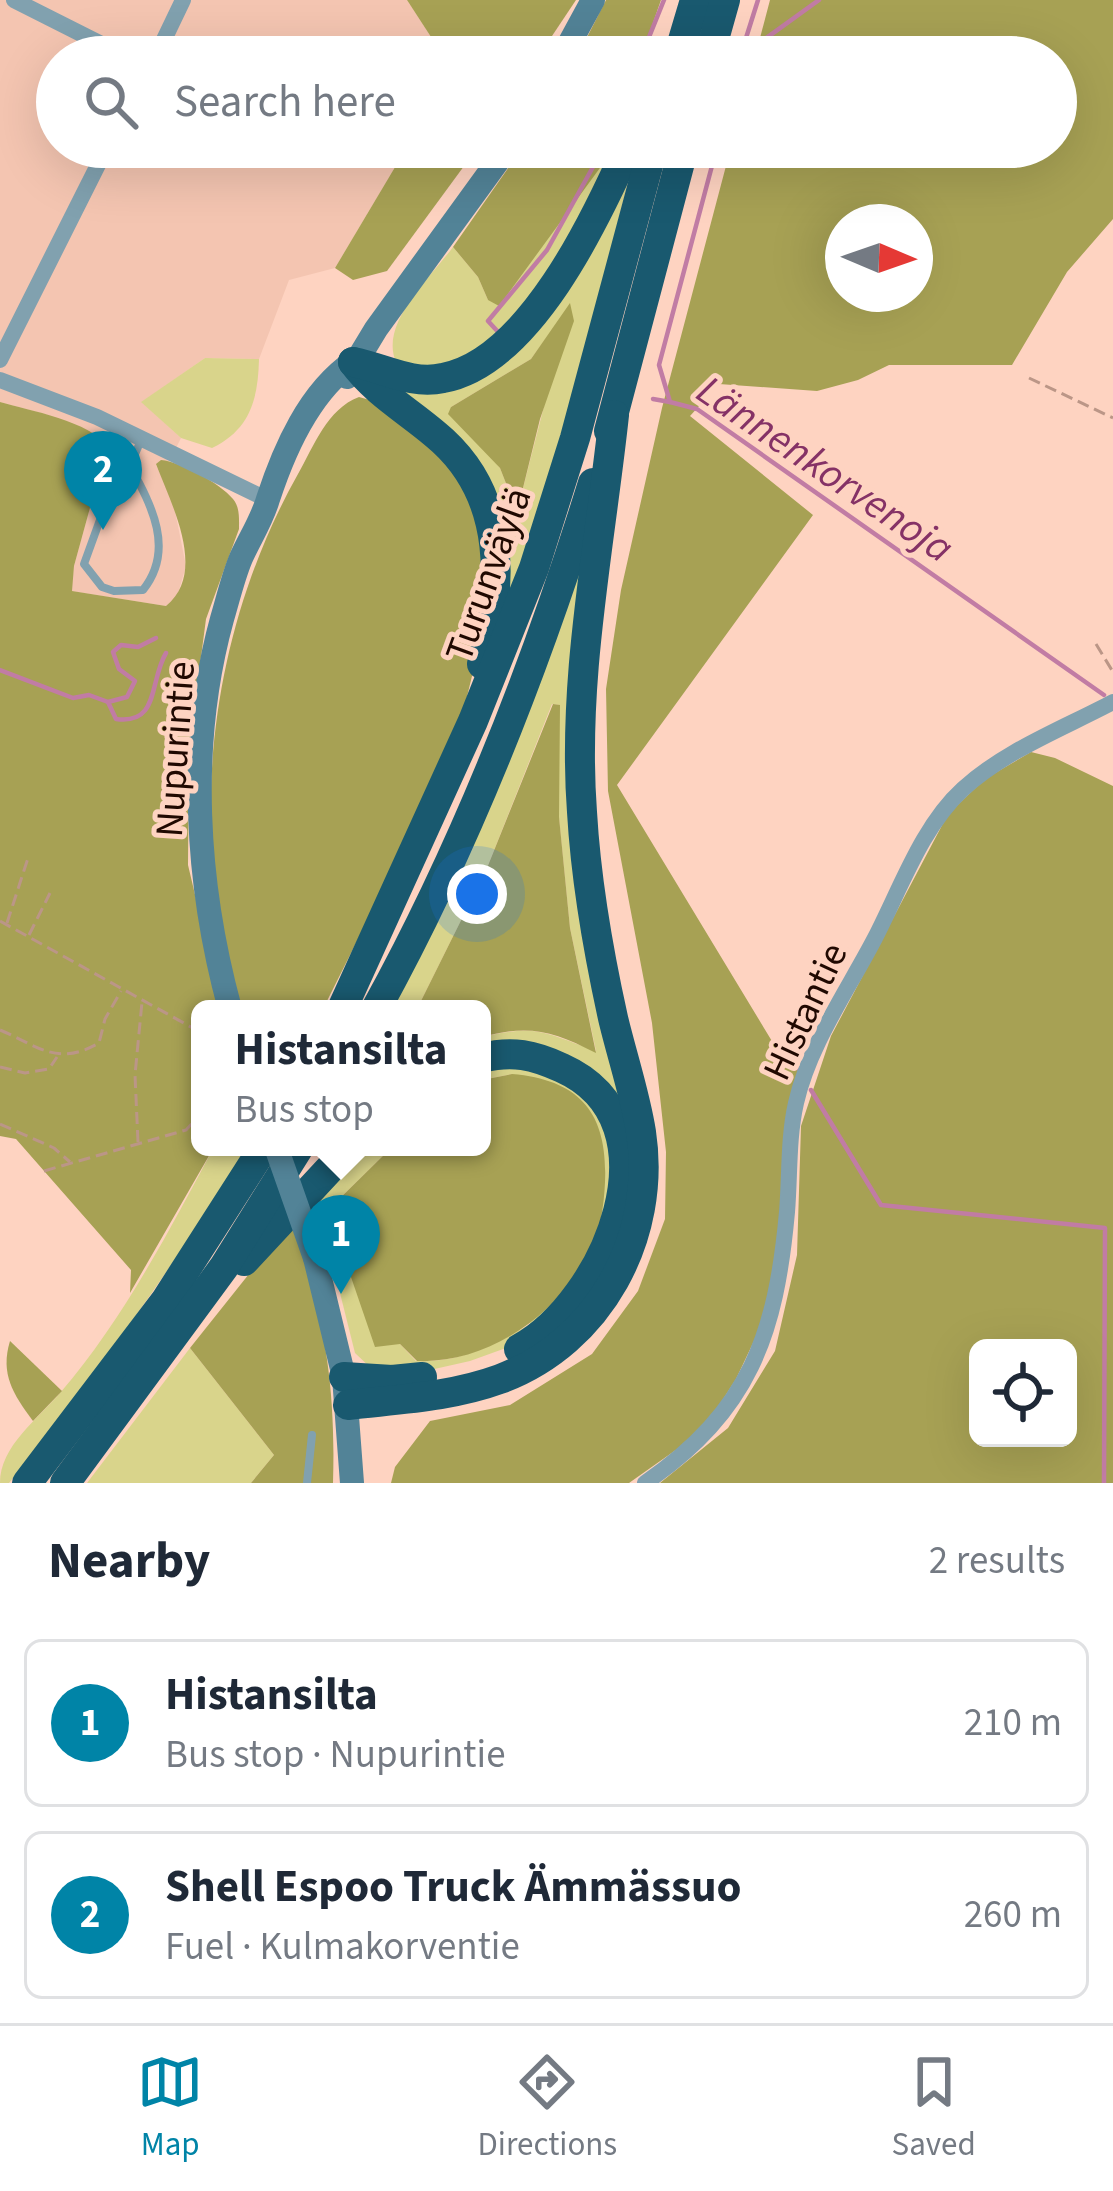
<!DOCTYPE html>
<meta charset="utf-8">
<style>
body{margin:0;font-family:"Source Sans 3",sans-serif;background:#f6f6f7;color:#1f2937}
.controls{position:absolute;right:36px;bottom:36px;display:grid;overflow:hidden;border-radius:18px;box-shadow:0 12px 48px #0002}
.controls button{width:108px;height:108px;display:grid;place-items:center;padding:0;border:0;border-bottom:3px solid #e0e1e3;background:#fff;color:#1f2937;font:60px sans-serif}
.compass{position:absolute;left:825px;top:204px;width:108px;height:108px;border-radius:50%;background:#fff;box-shadow:0 12px 48px #0002;rotate:92deg}
.you{position:absolute;left:477px;top:894px;width:42px;height:42px;margin:-30px;border:9px solid #fff;border-radius:50%;background:#1a73e8;box-shadow:0 0 0 18px #1a73e833}
.badge{display:grid;place-items:center;width:78px;height:78px;border-radius:50%;background:#0084a7;color:#fff;font-size:39px;font-weight:700}
.pin{position:absolute;translate:-50% -99px;filter:drop-shadow(0 3px 6px #0008)}
.pin::after{content:'';position:absolute;top:63px;width:42px;height:36px;background:inherit;clip-path:polygon(0 0,100% 0,50% 100%)}
.popup{position:absolute;left:191px;top:1000px;width:300px;height:156px;box-sizing:border-box;display:grid;place-content:center;border-radius:18px;background:#fff;filter:drop-shadow(0 3px 9px #0005);font-size:39px;white-space:nowrap;color:#747a83}
.popup b{font-size:45px;color:#1f2937}
.popup::after{content:'';position:absolute;left:50%;top:100%;margin-left:-24px;border:24px solid transparent;border-top-color:#fff}
.list{margin:0;padding:0;list-style:none}
h2{display:flex;justify-content:space-between;align-items:center;height:156px;margin:0;padding:0 48px;font-size:51px}
h2 small{font-size:39px;font-weight:400;color:#747a83}
.list li{display:grid;grid-template-columns:78px 1fr auto;gap:36px;align-items:center;box-sizing:border-box;height:168px;margin:0 24px 24px;padding:0 24px;border:3px solid #e0e1e3;border-radius:18px}
.list b{display:block;font-size:45px;white-space:nowrap}
.list p{margin:0;font-size:39px;white-space:nowrap;color:#747a83}
.list em{font-size:39px;font-style:normal;color:#747a83}
.icon{flex:none;width:66px;height:66px;fill:none;stroke:currentColor;stroke-width:2;stroke-linecap:round;stroke-linejoin:round}
.map{position:relative;flex:none;width:1113px;height:1483px;overflow:hidden}
.search{position:absolute;background:#fff;box-shadow:0 12px 48px #0002;left:36px;right:36px;top:36px;height:132px;display:flex;align-items:center;gap:30px;box-sizing:border-box;padding:0 42px;border-radius:66px;color:#747a83;font-size:45px}
.sheet{height:540px;background:#fff}
nav{display:flex;justify-content:space-around;align-items:center;box-sizing:border-box;height:168px;border-top:3px solid #e0e1e3;background:#fff;font-size:33px;color:#747a83}
nav a{display:grid;justify-items:center;gap:6px}
nav .on{color:#0084a7}
.map>svg:first-child{display:block}
</style>
<div class="map">
<svg width="1113" height="1483" viewBox="0 0 1113 1483">
<rect width="100%" height="100%" fill="#fed3c1"/>
<path fill="#f4c5b1" d="M0,0H407L444,57H57V147H407L335,268L289,280L259,359L205,358L142,402L181,438L170,460L156,465L173,501L186,566L177,597L166,606L71,591L74,566L107,446L48,415L0,402Z"/>
<g fill="#d9d48b" fill-rule="evenodd">
<path d="M609,147H621L599,194L505,332L437,371L396,362C379,323 431,277 453,247L478,277L488,300L605,161Z"/>
<path d="M637,147L561,445L506,612L375,376L480,369ZM570,305L522,492L511,496L500,468L451,407L531,359Z"/>
<path d="M205,358L259,359C258,398 251,429 212,448L181,438L141,402Z"/>
<path d="M592,533C596,565 582,621 578,658C573,714 573,775 578,831C585,904 600,975 616,1047C623,1082 636,1118 638,1154C647,1317 514,1393 368,1395L365,1392L370,1387C416,1383 462,1381 505,1362C609,1315 688,1151 578,1070C550,1048 516,1044 482,1052V1037C538,1024 545,1033 596,1051L570,928L559,818V705L552,704L487,868L417,1009H392C469,854 536,697 592,533Z"/>
<path d="M482,1064L546,1066L605,1115L618,1184L566,1302L506,1348L470,1361L430,1370H373L355,1353L335,1273L307,1202L359,1147H392L328,1210L400,1344L416,1361C459,1363 495,1345 530,1324L512,1074L482,1080Z"/>
<path d="M214,1147H248C175,1264 96,1375 9,1483H0C0,1446 38,1419 60,1393C123,1320 169,1231 214,1147Z"/>
<path d="M190,1348L274,1455L251,1483H87Z"/>
</g>
<g fill="#a7a154" fill-rule="evenodd">
<path d="M407,0H576L538,57H444Z"/>
<path d="M606,0H661L641,57H577Z"/>
<path d="M770,0H1113V219L1067,272L1012,365H889L858,380L817,391L719,384L690,416L813,515L617,785L784,1061L799,1071L774,1269L763,1322L736,1379L713,1415L690,1440L629,1483H391L395,1467L430,1421L510,1405L592,1354L638,1291L665,1219L666,1152L652,1023L608,791L606,689L621,590L662,408L731,147H1056V57H755ZM843,222H915V294H843Z"/>
<path d="M407,147H478L387,271L353,280L335,268Z"/>
<path d="M523,147H609L605,161L499,306L488,300L478,277L453,247Z"/>
<path d="M570,303L574,321L540,419L522,492L511,496L500,468L448,414L451,407L531,359Z"/>
<path d="M359,397L377,402L453,459L486,531L482,635L463,713L408,839L323,1009H241C185,834 208,634 298,474C314,446 327,409 359,397Z"/>
<path d="M0,402C28,410 92,422 107,446L74,566L72,591L166,606C208,572 171,504 156,464L161,460C181,462 220,483 233,499C240,507 239,519 239,529L206,619L189,748L188,865L222,1009H200V1147H214L130,1293L131,1270L16,1139L0,1136Z"/>
<path d="M553,704L560,705L559,817L570,928L596,1053C553,1031 529,1024 482,1037V1009H417L487,868Z"/>
<path d="M1031,752L1055,758L1113,786V1483H660L728,1428L775,1351L797,1255L801,1126L831,1036L948,814L985,779ZM978,1348H1068V1438H978Z"/>
<path d="M512,1074C581,1080 608,1114 605,1182C604,1206 600,1233 589,1254C556,1316 487,1364 417,1361L400,1344L375,1347L328,1210L392,1147H482V1080Z"/>
<path d="M292,1220C324,1314 336,1384 333,1483H251L274,1455L190,1348Z"/>
<path d="M10,1341L62,1391L33,1421C13,1394 0,1374 10,1341Z"/>
</g>
<g fill="none" stroke-linecap="round" stroke-linejoin="round">
<g stroke="#c17ca4" stroke-width="4.5">
<path d="M641,57L664,0"/>
<path d="M740,57L819,0"/>
<path d="M740,57L758,0"/>
<path d="M717,147L659,365L670,402L697,409L1104,695"/>
<path d="M500,334L488,321L547,250L604,147"/>
<path d="M653,399L670,402"/>
<path d="M0,670L73,698L89,695L108,702L116,719C160,725 149,681 166,653"/>
<path d="M108,702L127,697L135,681L119,669L113,652L121,645L138,647L156,638"/>
<path d="M791,1058L797,1068"/>
<path d="M811,1090L881,1205L1105,1228L1104,1483"/>
</g>
<g stroke="#bb9687" stroke-width="3" stroke-dasharray="12 6" stroke-linecap="butt">
<path d="M1029,378L1113,418"/>
<path d="M1096,644L1113,672"/>
<path d="M0,921L200,1032"/>
<path d="M7,923L29,855"/>
<path d="M29,935L50,893"/>
<path d="M0,1030C38,1046 57,1067 99,1043L105,1019L121,991"/>
<path d="M0,1067L25,1073L49,1069L57,1057"/>
<path d="M0,1124L54,1148L70,1162"/>
<path d="M138,1142L135,1075L142,1002"/>
<path d="M44,1171L186,1130L197,1118L200,1107"/>
</g>
<g stroke="#81a1af" stroke-width="8">
<path d="M130,466L113,484L84,564L102,587L114,591L143,590C175,550 152,506 130,466L141,440"/>
<path d="M307,1483L312,1435"/>
</g>
<g stroke="#81a1af" stroke-width="16">
<path d="M14,0L127,57"/>
<path d="M160,48L183,0"/>
<path d="M128,57L145,45L160,48L168,57"/>
<path d="M0,360L107,147"/>
<path d="M0,380L97,417L268,500"/>
<path d="M645,1483C750,1411 776,1334 787,1212C790,1176 788,1138 796,1103C809,1045 848,990 875,938C900,890 922,826 963,789C1004,751 1064,728 1113,702"/>
</g>
<g stroke="#528397" stroke-width="24">
<path d="M562,57L593,0"/>
<path d="M347,377L376,329L508,147"/>
<path d="M230,1009C196,884 187,746 222,619C228,599 233,577 241,558C250,538 262,520 268,499C284,450 309,392 353,362"/>
<path d="M315,1258L344,1377L352,1483"/>
</g>
<g stroke="#19596f" stroke-width="30">
<path d="M678,57L695,0"/>
<path d="M709,57L725,0"/>
<path d="M353,362C377,395 414,414 443,441C507,500 503,586 482,664"/>
<path d="M353,362C384,368 411,385 443,378C529,362 596,219 628,147"/>
<path d="M609,431L684,147"/>
<path d="M342,1009L473,721L534,568L575,438L653,147"/>
<path d="M376,1009C468,842 537,664 593,483"/>
<path d="M482,1058C512,1050 534,1055 562,1068C682,1122 606,1302 519,1349"/>
<path d="M244,1261L350,1147"/>
<path d="M344,1377L392,1380L422,1377"/>
<path d="M348,1405C399,1399 451,1397 500,1379C600,1342 657,1236 641,1132C635,1094 622,1056 613,1018C598,950 586,881 582,812C572,679 600,546 614,415"/>
<path d="M27,1483L166,1300L264,1147"/>
<path d="M65,1483L224,1267L299,1147"/>
</g>
<path stroke="#528397" stroke-width="24" d="M276,1147L315,1258"/>
</g>
<g text-anchor="middle" stroke-width="10" stroke-linejoin="round" paint-order="stroke">
<g font-size="39" fill="#200901" stroke="#fed3c1">
<text transform="translate(487 574) rotate(-70)" y="14">Turunväylä</text>
<text transform="translate(174 749) rotate(-86)" y="14">Nupurintie</text>
<text transform="translate(804 1011) rotate(-65)" y="14">Histantie</text>
</g>
<g font-size="42" font-style="italic" fill="#853266" stroke="#fed3c1">
<text transform="translate(826 468) rotate(34)" y="15">Lännenkorvenoja</text>
</g>
</g>
</svg>
<div class="controls">
<button><svg class="icon" aria-label="locate" viewBox="0 0 24 24"><circle cx="12" cy="12" r="6"/><path d="M12 2v4M12 18v4M2 12h4M18 12h4"/></svg></button>
</div>
<svg class="compass" viewBox="-18 -18 36 36"><path d="M0-13l5 13h-10z" fill="#e53935"/><path d="M0 13l5-13h-10z" fill="#747a83"/></svg>
<div class="you"></div>
<div class="pin badge" style="left:341px;top:1294px">1</div>
<div class="popup"><b>Histansilta</b>Bus stop</div>
<div class="pin badge" style="left:103px;top:530px">2</div>
<div class="search"><svg class="icon" aria-label="search" viewBox="0 0 24 24"><circle cx="10" cy="10" r="6"/><path d="M15 15l6 6"/></svg>Search here</div>
</div>
<section class="sheet">
<h2>Nearby<small>2 results</small></h2>
<ul class="list">
<li><span class="badge">1</span><div><b>Histansilta</b><p>Bus stop · Nupurintie</p></div><em>210 m</em></li>
<li><span class="badge">2</span><div><b>Shell Espoo Truck Ämmässuo</b><p>Fuel · Kulmakorventie</p></div><em>260 m</em></li>
</ul>
</section>
<nav>
<a class="on"><svg class="icon" aria-label="map" viewBox="0 0 24 24"><path d="M3 6l6-2 6 2 6-2v14l-6 2-6-2-6 2zM9 4v14M15 6v14"/></svg>Map</a>
<a><svg class="icon" aria-label="directions" viewBox="0 0 24 24"><path d="M12 3l9 9-9 9-9-9zM9 14v-3h6M13 9l2 2-2 2"/></svg>Directions</a>
<a><svg class="icon" aria-label="saved" viewBox="0 0 24 24"><path d="M7 4h10v16l-5-4-5 4z"/></svg>Saved</a>
</nav>
